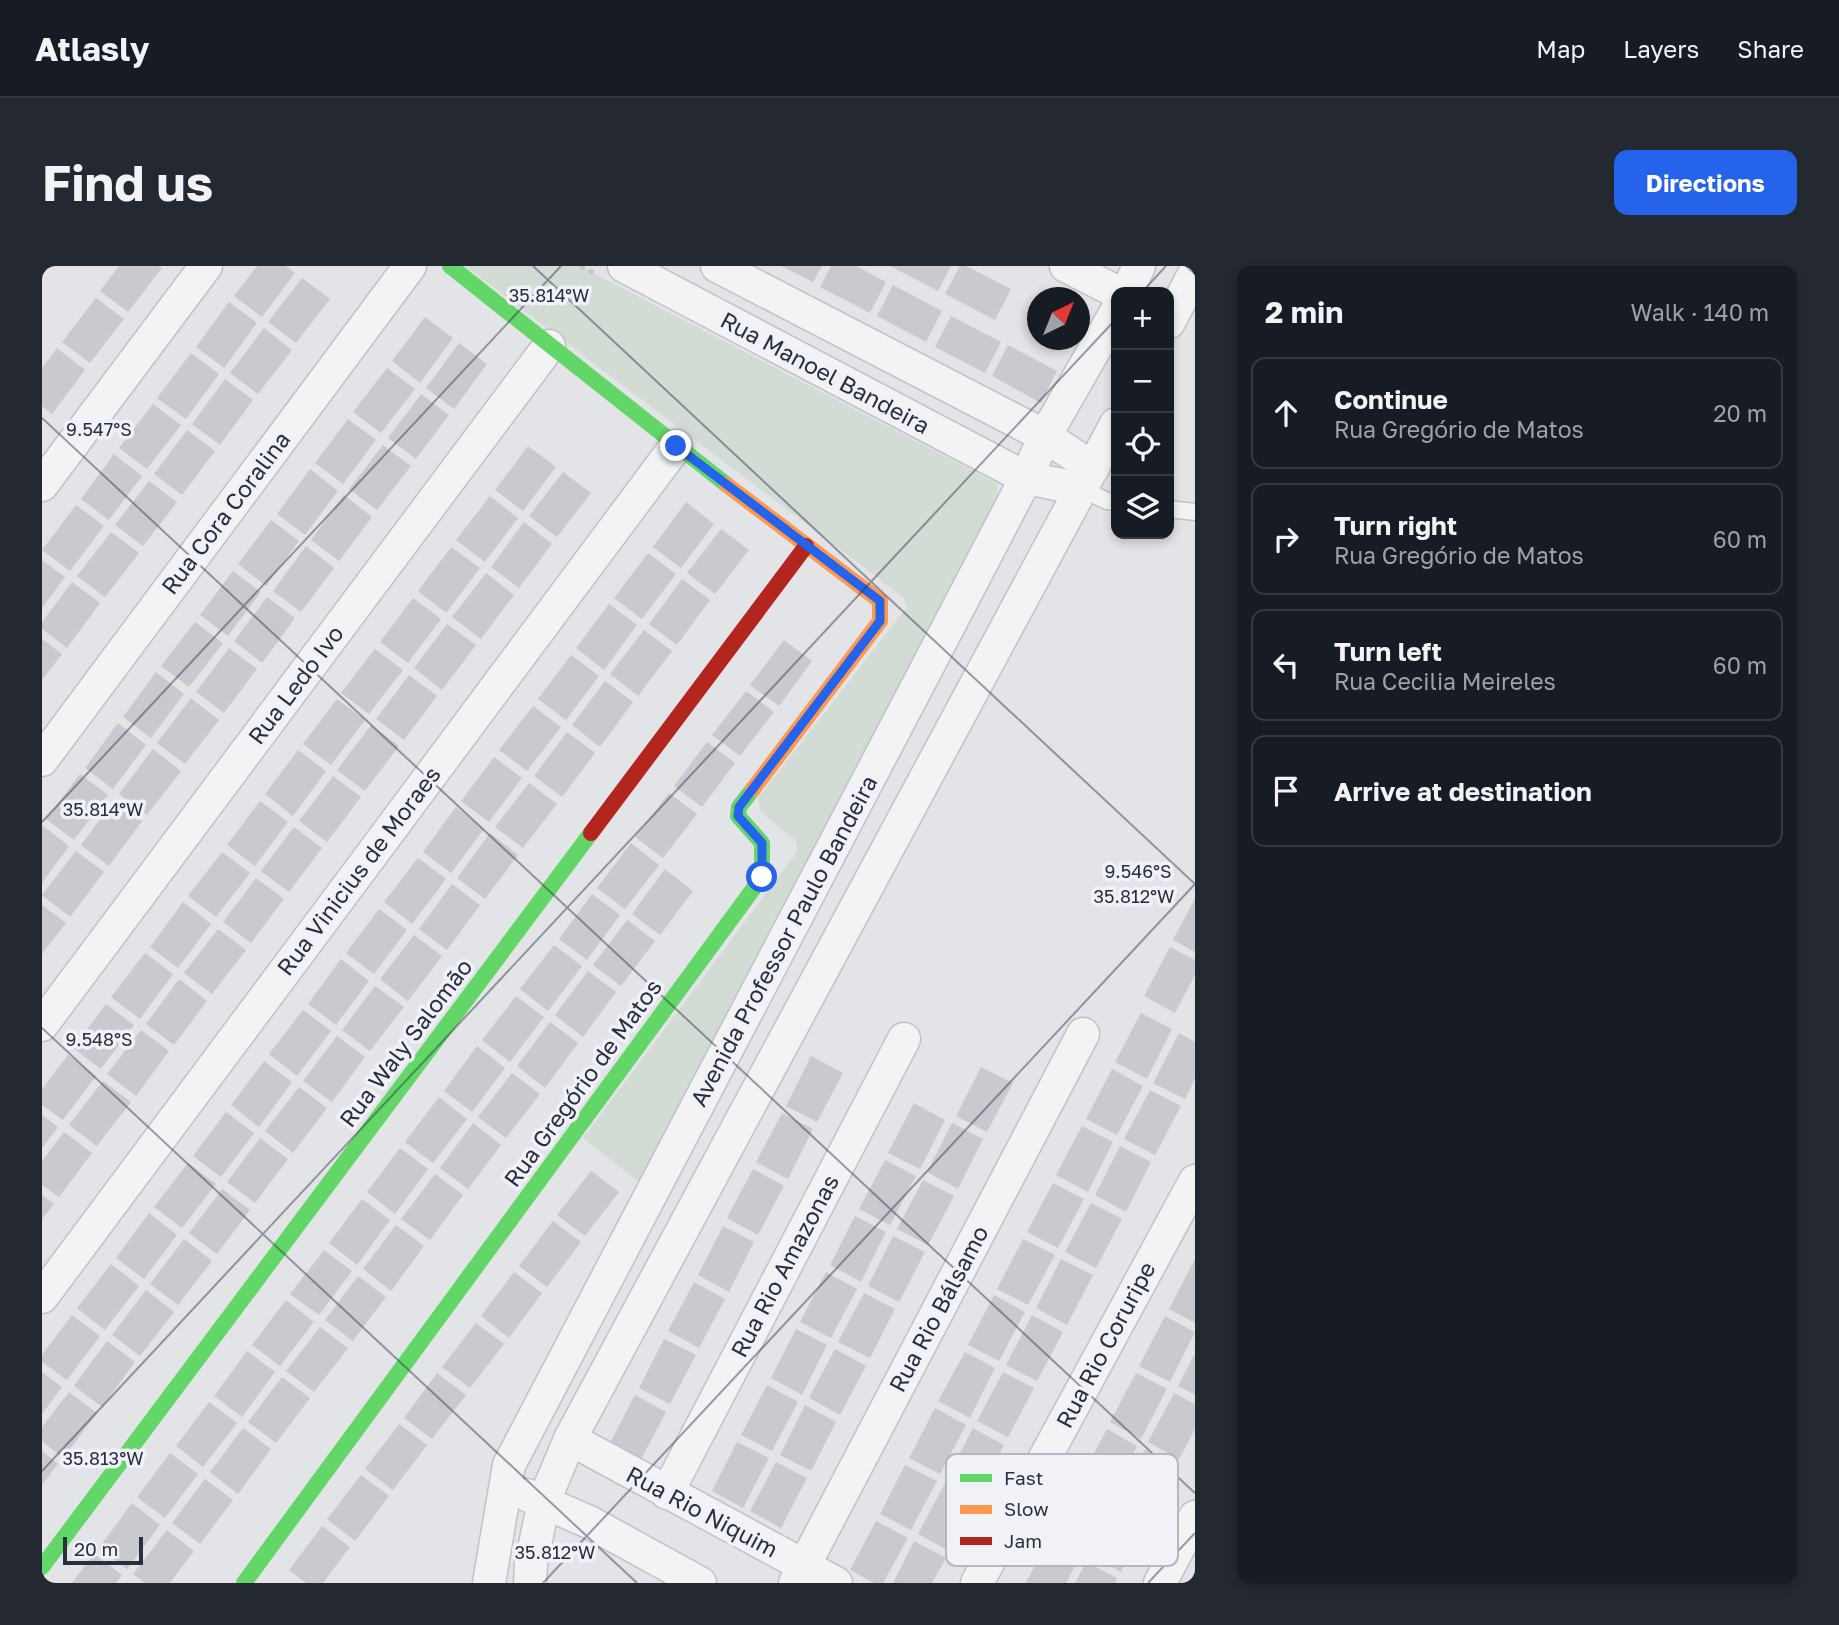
<!DOCTYPE html>
<meta charset="utf-8">
<style>
body{margin:0;font-family:"Golos Text",sans-serif;background:#242831;color:#f1f3f6}
.controls{position:absolute;right:21px;top:21px;display:grid;overflow:hidden;border-radius:14px;box-shadow:0 4px 10px #0003}
.controls button{width:63px;height:63px;display:grid;place-items:center;padding:0;border:0;border-bottom:2px solid #363941;background:#171b24;color:#f1f3f6;font:35px sans-serif}
.compass{position:absolute;left:985px;top:21px;width:63px;height:63px;border-radius:50%;background:#171b24;box-shadow:0 4px 10px #0003;rotate:43deg}
.scale{position:absolute;left:21px;bottom:18px;width:80px;box-sizing:border-box;padding-left:7px;border:4px solid #2a2e41;border-top:0;font-size:19px;line-height:24px;white-space:nowrap;color:#2a2e41;-webkit-text-stroke:5px #f1f2f7;paint-order:stroke}
.stop{position:absolute;width:21px;height:21px;margin:-16px;border:5px solid #2563eb;border-radius:50%;background:#fff}
.stop.end{background:#2563eb;border-color:#fff;box-shadow:0 2px 7px #0008}
.list{margin:0;padding:0;list-style:none}
h2{display:flex;justify-content:space-between;align-items:center;height:91px;margin:0;padding:0 28px;font-size:30px}
h2 small{font-size:23px;font-weight:400;color:#9ea1a6}
.list li{display:grid;grid-template-columns:46px 1fr auto;gap:21px;align-items:center;box-sizing:border-box;height:112px;margin:0 14px 14px;padding:0 14px;border:2px solid #363941;border-radius:14px}
.list b{display:block;font-size:26px;white-space:nowrap}
.list p{margin:0;font-size:23px;white-space:nowrap;color:#9ea1a6}
.list em{font-size:23px;font-style:normal;color:#9ea1a6}
.icon{flex:none;width:38px;height:38px;fill:none;stroke:currentColor;stroke-width:2;stroke-linecap:round;stroke-linejoin:round}
.map{position:relative;flex:none;width:1153px;height:1317px;overflow:hidden;border-radius:14px}
header{display:flex;align-items:center;gap:42px;box-sizing:border-box;height:98px;padding:0 35px;background:#171b24;border-bottom:2px solid #363941}
header strong{font-size:33px}
nav{display:flex;gap:38px;margin-inline-start:auto;font-size:24px}
.intro{display:flex;align-items:center;justify-content:space-between;box-sizing:border-box;height:168px;padding:0 42px}
h1{margin:0;font-size:49px}
.button{padding:18px 32px;border-radius:14px;background:#2563eb;color:#fff;font-size:24px;font-weight:700}
main{display:flex;gap:42px;padding:0 42px}
aside{flex:1;background:#171b24;border-radius:14px;box-shadow:0 4px 10px #0003}
.map>svg:first-child{display:block}
</style>
<header>
<strong>Atlasly</strong>
<nav><a>Map</a><a>Layers</a><a>Share</a></nav>
</header>
<div class="intro"><h1>Find us</h1><a class="button">Directions</a></div>
<main>
<div class="map">
<svg width="1153" height="1317" viewBox="0 0 1153 1317">
<rect width="100%" height="100%" fill="#e3e4e8"/>
<path fill="#d2dbd4" d="M423,0H538L954,217L956,229L597,916L541,872L755,586L754,575L719,546L716,532L865,341L861,331Z"/>
<g fill="#c9cacf">
<path d="M77,0H117L120,2L86,46L58,25Z"/>
<path d="M215,0H244L253,7L220,51L192,30Z"/>
<path d="M739,0H780L771,16Z"/>
<path d="M789,0H814L844,16L828,47L778,21Z"/>
<path d="M848,0H909L896,25Z"/>
<path d="M918,0H924L969,23L953,54L903,28Z"/>
<path d="M260,12L288,33L254,77L226,56Z"/>
<path d="M851,19L900,45L884,76L835,50Z"/>
<path d="M54,32L82,53L48,97L20,76Z"/>
<path d="M187,36L215,57L182,102L154,81Z"/>
<path d="M909,50L959,76L943,107L893,81Z"/>
<path d="M383,51L411,72L378,117L350,95Z"/>
<path d="M222,62L250,84L216,128L188,107Z"/>
<path d="M417,77L445,98L412,143L384,122Z"/>
<path d="M966,79L1015,105L999,137L950,110Z"/>
<path d="M15,82L43,104L10,148L0,140V102Z"/>
<path d="M149,87L177,108L144,153L115,132Z"/>
<path d="M345,102L373,123L339,167L311,146Z"/>
<path d="M183,113L211,134L178,179L150,158Z"/>
<path d="M379,128L407,149L374,193L346,172Z"/>
<path d="M111,138L139,159L105,203L77,182Z"/>
<path d="M306,153L334,174L301,218L273,197Z"/>
<path d="M145,164L173,185L140,229L112,208Z"/>
<path d="M341,179L369,200L335,244L307,223Z"/>
<path d="M486,180L514,201L481,245L453,224Z"/>
<path d="M72,188L100,210L67,254L39,233Z"/>
<path d="M268,203L296,225L263,269L235,248Z"/>
<path d="M521,206L549,227L515,271L487,250Z"/>
<path d="M107,215L135,236L101,280L73,259Z"/>
<path d="M302,229L330,251L297,295L269,274Z"/>
<path d="M448,230L476,252L443,296L414,274Z"/>
<path d="M644,236L672,258L639,302L611,281Z"/>
<path d="M34,239L62,260L28,305L0,284Z"/>
<path d="M229,254L257,275L224,320L196,298Z"/>
<path d="M482,256L510,278L477,322L449,301Z"/>
<path d="M679,263L707,284L673,328L645,307Z"/>
<path d="M69,266L97,287L63,331L35,310Z"/>
<path d="M264,280L292,302L259,346L231,325Z"/>
<path d="M409,281L438,302L404,347L376,325Z"/>
<path d="M606,287L634,308L600,353L572,332Z"/>
<path d="M0,294L23,311L0,342Z"/>
<path d="M191,305L219,326L186,370L158,349Z"/>
<path d="M444,307L472,329L439,373L410,351Z"/>
<path d="M640,313L668,334L635,379L607,358Z"/>
<path d="M30,316L58,337L25,382L0,363V356Z"/>
<path d="M225,331L253,352L220,397L192,375Z"/>
<path d="M371,332L399,353L366,397L338,376Z"/>
<path d="M567,338L595,359L562,404L534,382Z"/>
<path d="M153,356L181,377L147,421L119,400Z"/>
<path d="M405,358L434,379L400,424L372,402Z"/>
<path d="M602,364L630,385L596,430L568,408Z"/>
<path d="M0,373L20,388L0,414Z"/>
<path d="M742,374L770,395L737,440L708,419Z"/>
<path d="M187,382L215,403L182,447L154,426Z"/>
<path d="M333,383L361,404L327,448L299,427Z"/>
<path d="M529,389L557,410L524,454L496,433Z"/>
<path d="M114,406L142,428L109,472L81,451Z"/>
<path d="M367,409L395,430L362,474L334,453Z"/>
<path d="M563,415L591,436L558,481L530,459Z"/>
<path d="M704,425L732,446L698,490L670,469Z"/>
<path d="M149,432L177,454L143,498L115,477Z"/>
<path d="M295,433L323,454L289,499L261,478Z"/>
<path d="M491,440L519,461L485,505L457,484Z"/>
<path d="M76,457L104,479L71,523L43,502Z"/>
<path d="M329,459L357,480L323,525L295,504Z"/>
<path d="M525,466L553,487L520,531L492,510Z"/>
<path d="M665,476L693,497L660,541L632,520Z"/>
<path d="M111,483L139,505L105,549L77,528Z"/>
<path d="M256,484L284,505L251,550L223,528Z"/>
<path d="M452,491L480,512L447,556L419,535Z"/>
<path d="M38,508L66,529L32,574L4,553Z"/>
<path d="M291,510L319,531L285,576L257,555Z"/>
<path d="M487,517L515,538L481,582L453,561Z"/>
<path d="M627,527L655,548L621,592L593,571Z"/>
<path d="M72,534L100,555L67,600L39,579Z"/>
<path d="M218,535L246,556L213,600L185,579Z"/>
<path d="M414,541L442,563L409,607L381,586Z"/>
<path d="M0,559L27,580L0,617Z"/>
<path d="M252,561L280,582L247,626L219,605Z"/>
<path d="M448,567L476,589L443,633L415,612Z"/>
<path d="M589,577L617,599L583,643L555,622Z"/>
<path d="M34,585L62,606L28,651L0,629Z"/>
<path d="M180,586L208,607L174,651L146,630Z"/>
<path d="M376,592L404,613L370,658L342,636Z"/>
<path d="M623,603L651,625L618,669L590,648Z"/>
<path d="M214,612L242,633L209,677L181,656Z"/>
<path d="M410,618L438,639L405,684L377,663Z"/>
<path d="M550,628L578,649L545,694L517,673Z"/>
<path d="M1153,632V686L1131,674Z"/>
<path d="M141,636L169,658L136,702L108,681Z"/>
<path d="M0,639L24,657L0,688Z"/>
<path d="M337,643L365,664L332,708L304,687Z"/>
<path d="M585,654L613,675L579,720L551,699Z"/>
<path d="M176,663L204,684L170,728L142,707Z"/>
<path d="M372,669L400,690L366,735L338,713Z"/>
<path d="M512,679L540,700L506,745L478,723Z"/>
<path d="M1128,681L1153,694V709L1133,747L1102,730Z"/>
<path d="M103,687L131,708L98,753L69,731Z"/>
<path d="M299,693L327,715L294,759L266,738Z"/>
<path d="M546,705L574,726L541,771L513,749Z"/>
<path d="M137,713L165,735L132,779L104,758Z"/>
<path d="M333,720L362,741L328,785L300,764Z"/>
<path d="M474,730L502,751L468,796L440,774Z"/>
<path d="M64,738L92,759L59,803L31,782Z"/>
<path d="M261,744L289,765L255,810L227,788Z"/>
<path d="M1099,747L1130,763L1105,813L1073,796Z"/>
<path d="M508,756L536,777L503,822L475,800Z"/>
<path d="M99,764L127,785L94,830L65,808Z"/>
<path d="M1137,767L1153,776V813L1143,833L1111,817Z"/>
<path d="M295,770L323,791L290,836L261,815Z"/>
<path d="M435,780L463,802L430,846L402,825Z"/>
<path d="M26,789L54,810L21,854L0,839V823Z"/>
<path d="M769,790L801,807L775,856L744,840Z"/>
<path d="M222,795L250,816L217,861L189,839Z"/>
<path d="M939,801L971,817L945,866L914,850Z"/>
<path d="M1070,803L1101,820L1075,869L1044,853Z"/>
<path d="M470,807L498,828L464,872L436,851Z"/>
<path d="M61,815L89,836L55,880L27,859Z"/>
<path d="M257,821L285,842L251,887L223,865Z"/>
<path d="M1108,824L1139,840L1113,889L1082,873Z"/>
<path d="M397,831L425,853L391,897L363,876Z"/>
<path d="M872,837L903,854L878,903L846,887Z"/>
<path d="M184,846L212,867L179,911L151,890Z"/>
<path d="M740,847L771,863L746,913L714,896Z"/>
<path d="M0,849L16,861L0,882Z"/>
<path d="M431,857L459,879L426,923L398,902Z"/>
<path d="M910,857L941,873L916,923L885,906Z"/>
<path d="M1040,860L1071,876L1046,926L1014,909Z"/>
<path d="M22,866L50,887L17,931L0,919V895Z"/>
<path d="M218,872L246,893L213,937L185,916Z"/>
<path d="M1078,880L1109,896L1084,946L1053,929Z"/>
<path d="M358,882L386,903L353,948L325,926Z"/>
<path d="M843,894L874,910L848,959L817,943Z"/>
<path d="M146,897L174,918L140,962L112,941Z"/>
<path d="M711,903L742,920L716,969L685,952Z"/>
<path d="M549,905L577,926L543,970L515,949Z"/>
<path d="M393,908L421,929L388,974L359,953Z"/>
<path d="M881,914L912,930L886,979L855,963Z"/>
<path d="M1011,917L1042,933L1016,982L985,966Z"/>
<path d="M180,923L208,944L175,988L147,967Z"/>
<path d="M0,929L12,938L0,953Z"/>
<path d="M320,933L348,954L315,999L287,977Z"/>
<path d="M1049,937L1080,953L1054,1002L1023,986Z"/>
<path d="M107,947L135,969L102,1013L74,992Z"/>
<path d="M813,950L844,966L819,1016L788,999Z"/>
<path d="M511,955L539,976L505,1021L477,1000Z"/>
<path d="M354,959L382,980L349,1025L321,1003Z"/>
<path d="M681,960L712,976L687,1026L656,1009Z"/>
<path d="M851,970L883,986L857,1036L826,1020Z"/>
<path d="M142,973L170,995L136,1039L108,1018Z"/>
<path d="M981,973L1013,989L986,1039L955,1023Z"/>
<path d="M282,984L310,1005L277,1049L248,1028Z"/>
<path d="M1019,993L1051,1009L1025,1059L994,1042Z"/>
<path d="M1153,993V1057L1127,1043Z"/>
<path d="M69,998L97,1020L63,1064L35,1042Z"/>
<path d="M472,1006L500,1027L467,1072L439,1050Z"/>
<path d="M784,1006L815,1023L789,1072L758,1056Z"/>
<path d="M316,1010L344,1031L311,1075L283,1054Z"/>
<path d="M652,1016L683,1033L657,1082L626,1065Z"/>
<path d="M104,1024L132,1046L98,1090L70,1069Z"/>
<path d="M822,1027L853,1043L828,1092L796,1076Z"/>
<path d="M952,1029L983,1046L957,1095L926,1079Z"/>
<path d="M244,1034L272,1056L238,1100L210,1079Z"/>
<path d="M30,1049L58,1070L25,1114L0,1096V1089Z"/>
<path d="M990,1049L1021,1066L995,1115L964,1099Z"/>
<path d="M1123,1050L1153,1066L1128,1116L1097,1100Z"/>
<path d="M434,1057L462,1078L428,1122L400,1101Z"/>
<path d="M278,1061L306,1082L272,1126L244,1105Z"/>
<path d="M754,1063L785,1079L760,1129L729,1112Z"/>
<path d="M622,1073L654,1089L628,1138L597,1122Z"/>
<path d="M65,1075L93,1096L60,1141L32,1120Z"/>
<path d="M793,1083L824,1100L798,1149L767,1132Z"/>
<path d="M205,1085L233,1106L200,1151L172,1130Z"/>
<path d="M923,1086L953,1102L928,1152L896,1135Z"/>
<path d="M1153,1087V1129L1136,1120Z"/>
<path d="M0,1106L20,1121L0,1148Z"/>
<path d="M961,1106L992,1122L966,1171L935,1155Z"/>
<path d="M395,1107L424,1129L390,1173L362,1152Z"/>
<path d="M1094,1107L1125,1123L1099,1173L1068,1156Z"/>
<path d="M240,1111L268,1132L234,1177L206,1156Z"/>
<path d="M725,1119L756,1136L730,1185L699,1169Z"/>
<path d="M27,1126L55,1147L21,1192L0,1175V1161Z"/>
<path d="M1132,1127L1153,1138V1163L1137,1193L1106,1176Z"/>
<path d="M593,1129L624,1146L598,1195L567,1179Z"/>
<path d="M167,1136L195,1157L161,1201L134,1180Z"/>
<path d="M763,1139L794,1156L769,1205L738,1189Z"/>
<path d="M893,1142L924,1159L898,1208L867,1192Z"/>
<path d="M357,1158L385,1179L351,1224L323,1203Z"/>
<path d="M201,1162L229,1183L196,1228L168,1206Z"/>
<path d="M931,1162L962,1179L937,1228L905,1212Z"/>
<path d="M1065,1163L1095,1180L1070,1229L1038,1213Z"/>
<path d="M695,1176L727,1192L701,1242L670,1225Z"/>
<path d="M1103,1183L1134,1200L1108,1249L1077,1233Z"/>
<path d="M0,1185L16,1198L0,1219Z"/>
<path d="M128,1187L156,1208L123,1252L95,1231Z"/>
<path d="M734,1196L765,1212L739,1262L708,1245Z"/>
<path d="M863,1199L895,1215L869,1264L838,1248Z"/>
<path d="M319,1209L347,1230L313,1275L285,1253Z"/>
<path d="M163,1213L191,1234L158,1278L130,1257Z"/>
<path d="M902,1219L933,1235L907,1285L876,1268Z"/>
<path d="M90,1237L118,1259L85,1303L57,1282Z"/>
<path d="M1073,1240L1104,1256L1079,1306L1047,1289Z"/>
<path d="M834,1255L866,1272L841,1317H832L808,1304Z"/>
<path d="M280,1260L308,1281L281,1317H264L247,1304Z"/>
<path d="M125,1264L152,1285L128,1317H103L91,1308Z"/>
<path d="M872,1275L904,1292L890,1317H851Z"/>
<path d="M1005,1276L1037,1293L1024,1317H984Z"/>
<path d="M52,1288L80,1309L74,1317H30Z"/>
<path d="M1044,1296L1075,1312L1073,1317H1033Z"/>
</g>
<g fill="none" stroke-linecap="round" stroke-linejoin="round">
<defs>
<g id="lane">
<path d="M1040,223L1065,235L1074,236"/>
<path d="M1127,243L1153,246"/>
</g>
<g id="street">
<path d="M582,0L984,212L1040,223"/>
<path d="M675,0L1003,170L1051,202"/>
<path d="M1024,0L1075,26"/>
<path d="M1085,26L1097,0"/>
<path d="M1127,56L1153,6"/>
<path d="M0,219L164,0"/>
<path d="M0,494L368,0"/>
<path d="M0,759L507,80"/>
<path d="M0,1031L634,180"/>
<path d="M528,1173L794,1317"/>
<path d="M625,1227L862,773"/>
<path d="M485,1229L547,1256L658,1317"/>
<path d="M447,1317L467,1199L876,419L984,212L1003,170L1074,46"/>
<path d="M488,1317L489,1298L502,1235L528,1173L1074,158"/>
<path d="M753,1317L1041,768"/>
<path d="M935,1317L1153,915"/>
<path d="M1118,1317L1153,1251"/>
</g>
</defs>
<use href="#lane" stroke="#c1c2c6" stroke-width="19"/>
<use href="#street" stroke="#c1c2c6" stroke-width="35"/>
<path stroke="#c5c5cb" stroke-width="4.5" stroke-dasharray="5 5" stroke-linecap="butt" d="M538,0L556,9"/>
<use href="#lane" stroke="#f2f3f5" stroke-width="16"/>
<use href="#street" stroke="#f2f3f5" stroke-width="32"/>
<g stroke="#63d668" stroke-width="16">
<path d="M408,0L685,219"/>
<path d="M0,1301L549,567"/>
<path d="M202,1317L720,611V577L696,550L697,541L711,523"/>
</g>
<path stroke="#ff974d" stroke-width="16" d="M685,219L838,335V355L711,523"/>
<path stroke="#b3261e" stroke-width="16" d="M549,567L764,280"/>
</g>
<g fill="none" stroke-linecap="round" stroke-linejoin="round">
<path stroke="#2563eb" stroke-width="9" d="M634,180L838,335V355L697,541L696,550L720,577V611"/>
</g>
<path fill="none" stroke="#2a2e41" stroke-width="2" stroke-opacity="0.45" d="M491,0L1153,618M1144,0L1153,8M1100,26L1124,0M0,152L1153,1227M0,556L519,0M0,762L595,1317M0,1205L1074,53M501,1317L1153,618M1106,1317L1153,1267"/>
<g text-anchor="middle" stroke-width="7" stroke-linejoin="round" paint-order="stroke">
<g font-size="23" fill="#2a2e41" stroke="#f1f2f7">
<text transform="translate(783 107) rotate(28)" y="8">Rua Manoel Bandeira</text>
<text transform="translate(184 247) rotate(-53)" y="8">Rua Cora Coralina</text>
<text transform="translate(254 419) rotate(-53)" y="8">Rua Ledo Ivo</text>
<text transform="translate(317 605) rotate(-53)" y="8">Rua Vinicius de Moraes</text>
<text transform="translate(742 675) rotate(-62)" y="8">Avenida Professor Paulo Bandeira</text>
<text transform="translate(364 777) rotate(-53)" y="8">Rua Waly Salomão</text>
<text transform="translate(541 817) rotate(-54)" y="8">Rua Gregório de Matos</text>
<text transform="translate(743 1000) rotate(-62)" y="8">Rua Rio Amazonas</text>
<text transform="translate(897 1043) rotate(-62)" y="8">Rua Rio Bálsamo</text>
<text transform="translate(1064 1079) rotate(-62)" y="8">Rua Rio Coruripe</text>
<text transform="translate(660 1246) rotate(28)" y="8">Rua Rio Niquim</text>
</g>
</g>
<rect x="904" y="1188" width="232" height="112" rx="10" fill="#f1f2f7" stroke="#b5b7c0" stroke-width="2"/>
<rect x="918" y="1208" width="32" height="8" fill="#63d668"/>
<rect x="918" y="1239" width="32" height="9" fill="#ff974d"/>
<rect x="918" y="1271" width="32" height="8" fill="#b3261e"/>
<g font-size="19" fill="#2a2e41">
<text x="962" y="1219">Fast</text>
<text x="962" y="1250">Slow</text>
<text x="962" y="1282">Jam</text>
</g>
<g font-size="18" text-anchor="middle" fill="#2a2e41" stroke="#f1f2f7" stroke-width="7" stroke-linejoin="round" paint-order="stroke">
<text x="507" y="36">35.814°W</text>
<text x="57" y="170">9.547°S</text>
<text x="61" y="550">35.814°W</text>
<text x="1096" y="612">9.546°S</text>
<text x="1092" y="637">35.812°W</text>
<text x="57" y="780">9.548°S</text>
<text x="61" y="1199">35.813°W</text>
<text x="513" y="1293">35.812°W</text>
</g>
</svg>
<div class="controls">
<button>+</button>
<button>−</button>
<button><svg class="icon" aria-label="locate" viewBox="0 0 24 24"><circle cx="12" cy="12" r="6"/><path d="M12 2v4M12 18v4M2 12h4M18 12h4"/></svg></button>
<button><svg class="icon" aria-label="layers" viewBox="0 0 24 24"><path d="M12 4l9 5-9 5-9-5zM3 14l9 5 9-5"/></svg></button>
</div>
<svg class="compass" viewBox="-18 -18 36 36"><path d="M0-13l5 13h-10z" fill="#e53935"/><path d="M0 13l5-13h-10z" fill="#9ea1a6"/></svg>
<div class="scale">20 m</div>
<div class="stop" style="left:720px;top:611px"></div>
<div class="stop end" style="left:634px;top:180px"></div>
</div>
<aside>
<h2>2 min<small>Walk · 140 m</small></h2>
<ul class="list">
<li><svg class="icon" aria-label="ahead" viewBox="0 0 24 24"><path d="M12 20V5M6 11l6-6 6 6"/></svg><div><b>Continue</b><p>Rua Gregório de Matos</p></div><em>20 m</em></li>
<li><svg class="icon" aria-label="right" viewBox="0 0 24 24"><path d="M7 20v-9h11M14 6l5 5-5 5"/></svg><div><b>Turn right</b><p>Rua Gregório de Matos</p></div><em>60 m</em></li>
<li><svg class="icon" aria-label="left" viewBox="0 0 24 24"><path d="M17 20v-9H6M10 6l-5 5 5 5"/></svg><div><b>Turn left</b><p>Rua Cecilia Meireles</p></div><em>60 m</em></li>
<li><svg class="icon" aria-label="arrive" viewBox="0 0 24 24"><path d="M6 21V4h12l-3 4 3 4H6"/></svg><div><b>Arrive at destination</b></div></li>
</ul>
</aside>
</main>
